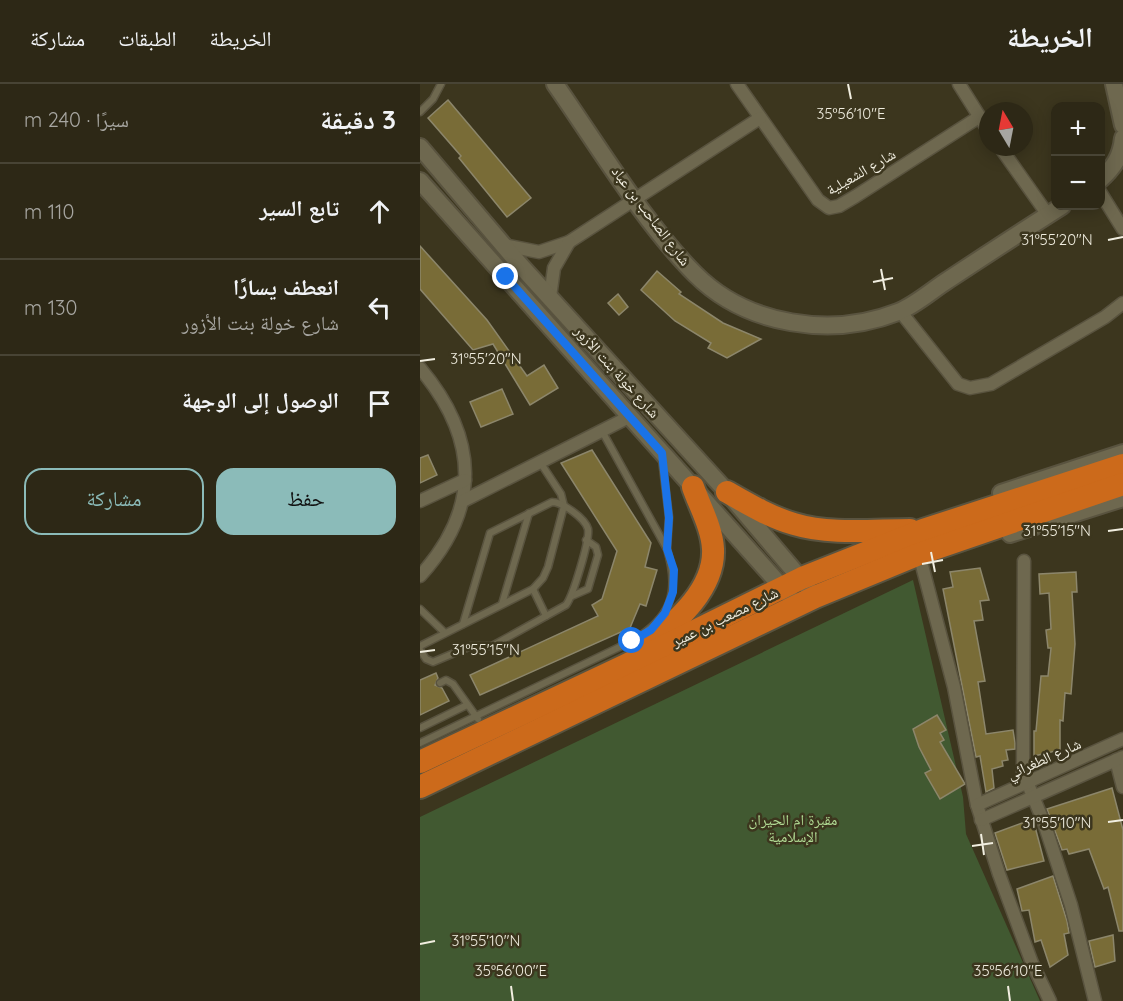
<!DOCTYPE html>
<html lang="ar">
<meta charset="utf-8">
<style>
body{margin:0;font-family:Quicksand,"Noto Naskh Arabic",sans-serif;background:#35301f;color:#f1f3f6;direction:rtl}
.controls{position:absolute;right:18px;top:18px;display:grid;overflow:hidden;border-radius:12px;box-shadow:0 3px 15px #0003}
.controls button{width:54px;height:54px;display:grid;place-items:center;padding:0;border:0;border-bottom:2px solid #484435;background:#2d2816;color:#f1f3f6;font:30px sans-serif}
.compass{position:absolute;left:559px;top:18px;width:54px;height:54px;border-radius:50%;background:#2d2816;box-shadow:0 3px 15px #0003;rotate:350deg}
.stop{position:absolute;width:18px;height:18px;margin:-14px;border:4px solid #1a73e8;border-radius:50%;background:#fff}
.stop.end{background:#1a73e8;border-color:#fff;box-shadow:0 2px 6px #0008}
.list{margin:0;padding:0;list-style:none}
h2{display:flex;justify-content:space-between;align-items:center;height:78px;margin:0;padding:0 24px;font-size:26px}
h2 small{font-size:20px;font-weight:400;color:#a7a6a1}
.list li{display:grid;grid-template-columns:39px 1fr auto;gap:18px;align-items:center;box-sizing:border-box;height:96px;padding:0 24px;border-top:2px solid #484435}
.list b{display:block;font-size:22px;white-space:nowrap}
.list p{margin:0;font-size:20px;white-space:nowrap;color:#a7a6a1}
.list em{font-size:20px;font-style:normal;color:#a7a6a1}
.actions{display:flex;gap:12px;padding:18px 24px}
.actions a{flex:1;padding:14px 0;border:2px solid #8bbbb9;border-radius:18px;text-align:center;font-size:21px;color:#8bbbb9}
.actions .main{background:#8bbbb9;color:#111}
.icon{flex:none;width:33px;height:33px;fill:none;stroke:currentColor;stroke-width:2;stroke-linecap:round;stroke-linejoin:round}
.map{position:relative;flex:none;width:703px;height:917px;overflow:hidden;direction:ltr}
header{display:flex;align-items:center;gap:36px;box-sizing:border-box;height:84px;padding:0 30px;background:#2d2816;border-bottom:2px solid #484435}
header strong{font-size:28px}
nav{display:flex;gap:33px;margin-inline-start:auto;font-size:21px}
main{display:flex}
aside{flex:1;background:#2d2816}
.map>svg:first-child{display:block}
</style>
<header>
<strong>الخريطة</strong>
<nav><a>الخريطة</a><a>الطبقات</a><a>مشاركة</a></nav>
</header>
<main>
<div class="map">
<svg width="703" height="917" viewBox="0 0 703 917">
<rect width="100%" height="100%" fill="#3c361e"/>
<path fill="#415931" d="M493,496L543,713L546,750L620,917H0V733Z"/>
<g fill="#796c37" stroke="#8c866b" stroke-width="1.5">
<path d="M28,16L111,114L87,133L39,74L41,72L8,34Z"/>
<path d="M0,162L67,236L107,292L124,281L138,304L110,321L73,260L53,266L0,205Z"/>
<path d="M237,187L261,208L259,210L303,239L341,255L307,274L288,264L291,259L255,237L221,206Z"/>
<path d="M198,210L208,223L199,231L188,219Z"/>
<path d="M82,305L93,330L61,343L50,318Z"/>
<path d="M172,366L231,459L225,483L237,486L226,522L220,520L210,544L60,611L50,591L178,532L172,521L182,515L197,467L141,379Z"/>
<path d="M8,371L17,391L0,399V374Z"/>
<path d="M560,484L569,516L560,517L563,536L554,537L565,597L558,598L566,650L593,646L595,659V665L586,666L588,676L582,677L583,682L572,685L574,704L566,708L560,672L556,673L523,505L533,503L530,488Z"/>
<path d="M656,488L657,508H652L655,560L651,610L645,609L643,637L640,636V666L614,672V647H616L621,592H628L631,564H628L626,546L631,545L629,509L620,510L619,490Z"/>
<path d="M16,589L18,594L15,601L22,604L29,617L0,631V596Z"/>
<path d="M517,631L526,646L520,649L524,656L520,658L545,700L520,715L505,689L511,686L499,663L493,645Z"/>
<path d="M692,704L703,746V847H699L688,803L684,805L669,765L649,770L647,765L642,766L627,725Z"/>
<path d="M613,735L624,777L587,786L575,749Z"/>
<path d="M633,792L647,837L649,849L644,850L648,871L630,883L621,856L615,858L609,826L602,827L597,805Z"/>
<path d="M693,851L695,877L675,883L669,857Z"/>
</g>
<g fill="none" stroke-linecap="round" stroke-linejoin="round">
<defs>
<g id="lane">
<path d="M0,28L13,15L21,0"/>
<path d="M242,375L249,433L247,464"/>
<path d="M113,505L126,532"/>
<path d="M152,512L168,505L178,471L176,463L166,456"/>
<path d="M82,520L109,429"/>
<path d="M0,525L25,549"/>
<path d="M0,562L113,505L123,494L128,483L144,422L141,410L120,378"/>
<path d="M0,566L6,575L13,578L51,562H72L146,521C153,512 170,456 168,445C165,434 142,418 132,418L70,449L43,540"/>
<path d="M20,599L26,596L33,600L58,635"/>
<path d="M0,644L47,621"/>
<path d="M0,659L212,557C251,534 260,509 247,465L182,347"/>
</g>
<g id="street">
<path d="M317,0L398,116L409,124L419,122L436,112L559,33"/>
<path d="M539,0L568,46"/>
<path d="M580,63L628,131"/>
<path d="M680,108L703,145"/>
<path d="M83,161L119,168L149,158L340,34"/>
<path d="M130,213L134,184L149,158"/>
<path d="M480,227L538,300L550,304L571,300L685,233L703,219"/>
<path d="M0,284C58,353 62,424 0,492"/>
<path d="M0,417L45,396"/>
<path d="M43,417L209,333"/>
<path d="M499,470L534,603L557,721L579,790L612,879L630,917"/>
<path d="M604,477L603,688L624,739L651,821L675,917"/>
<path d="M696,676L703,703"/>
<path d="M557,721L703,655"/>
<path d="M561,736L703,673"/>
</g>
<g id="secondary">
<path d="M135,0C177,60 224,139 275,190C327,242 412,254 478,228C496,221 512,206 528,196C566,171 604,146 642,122"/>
<path d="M694,0L703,41"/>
<path d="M0,63L101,182L307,408L387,502"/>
<path d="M680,96C694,83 701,73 703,54"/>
<path d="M0,97L369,511"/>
<path d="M581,409L703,369"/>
<path d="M590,450L703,414"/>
</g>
<g id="highway">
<path d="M307,408C328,420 350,433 374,440C410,451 453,446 490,446"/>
<path d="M231,559C258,536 295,504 293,465C292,444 280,423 273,403"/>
<path d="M0,678L204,582L382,494L503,446L703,381"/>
<path d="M0,703L395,513L499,470L703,400"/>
</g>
</defs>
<use href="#lane" stroke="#59533f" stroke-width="9"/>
<use href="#street" stroke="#59533f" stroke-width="15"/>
<use href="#secondary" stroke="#59533f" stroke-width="20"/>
<use href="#highway" stroke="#59533f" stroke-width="26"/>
<use href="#lane" stroke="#6e684f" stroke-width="6"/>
<use href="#street" stroke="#6e684f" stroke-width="12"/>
<use href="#secondary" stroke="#6e684f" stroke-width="16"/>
<use href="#highway" stroke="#cc6a1b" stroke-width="22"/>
</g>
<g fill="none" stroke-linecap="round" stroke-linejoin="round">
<path stroke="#1a73e8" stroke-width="8" d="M86,193L242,369L249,434L247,465L254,486L253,508L245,529L231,546L212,557"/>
</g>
<path fill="none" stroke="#f1eee0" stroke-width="2" d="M428,0L431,15M688,156L703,153M461,185L465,206M453,198L473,194M0,277L15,275M688,447L703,445M511,468L515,488M502,480L523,476M0,568L15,566M688,738L703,736M561,750L564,771M552,762L573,759M0,860L15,857M91,902L93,917M588,902L590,917"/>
<g text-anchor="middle" stroke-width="5" stroke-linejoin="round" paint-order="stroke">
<g font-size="15" fill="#f1eee0" stroke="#3c361e">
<text transform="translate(441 88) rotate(-30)" y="5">شارع الشعيلية</text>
<text transform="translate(231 132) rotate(53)" y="5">شارع الصاحب بن عباد</text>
<text transform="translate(197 288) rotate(48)" y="5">شارع خولة بنت الأزور</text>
<text transform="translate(305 533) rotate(-26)" y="5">شارع مصعب بن عمير</text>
<text transform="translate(624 675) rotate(-24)" y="5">شارع الطغرائي</text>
</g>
<g font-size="15" fill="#b0da93" stroke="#3c361e">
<text x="373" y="741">مقبرة ام الحيران<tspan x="373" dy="17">الإسلامية</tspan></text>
</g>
</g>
<g font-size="15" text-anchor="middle" fill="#f1eee0" stroke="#3c361e" stroke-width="5" stroke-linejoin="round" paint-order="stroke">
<text x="431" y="35">35°56'10"E</text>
<text x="637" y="161">31°55'20"N</text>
<text x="66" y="280">31°55'20"N</text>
<text x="637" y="452">31°55'15"N</text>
<text x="66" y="571">31°55'15"N</text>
<text x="637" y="744">31°55'10"N</text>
<text x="66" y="862">31°55'10"N</text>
<text x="91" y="892">35°56'00"E</text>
<text x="588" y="892">35°56'10"E</text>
</g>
</svg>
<div class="controls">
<button>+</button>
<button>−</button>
</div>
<svg class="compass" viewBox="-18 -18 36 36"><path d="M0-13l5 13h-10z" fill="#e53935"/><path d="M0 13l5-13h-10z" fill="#a7a6a1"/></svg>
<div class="stop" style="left:212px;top:557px"></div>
<div class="stop end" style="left:86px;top:193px"></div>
</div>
<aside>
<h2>3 دقيقة<small>سيرًا · 240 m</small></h2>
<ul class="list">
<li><svg class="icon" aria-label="ahead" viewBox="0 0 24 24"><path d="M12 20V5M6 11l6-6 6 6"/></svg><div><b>تابع السير</b></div><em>110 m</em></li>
<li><svg class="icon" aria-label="left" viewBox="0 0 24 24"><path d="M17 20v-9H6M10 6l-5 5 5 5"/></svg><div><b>انعطف يسارًا</b><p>شارع خولة بنت الأزور</p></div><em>130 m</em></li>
<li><svg class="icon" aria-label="arrive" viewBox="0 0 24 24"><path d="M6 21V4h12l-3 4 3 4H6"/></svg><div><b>الوصول إلى الوجهة</b></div></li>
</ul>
<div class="actions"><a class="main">حفظ</a><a>مشاركة</a></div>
</aside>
</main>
